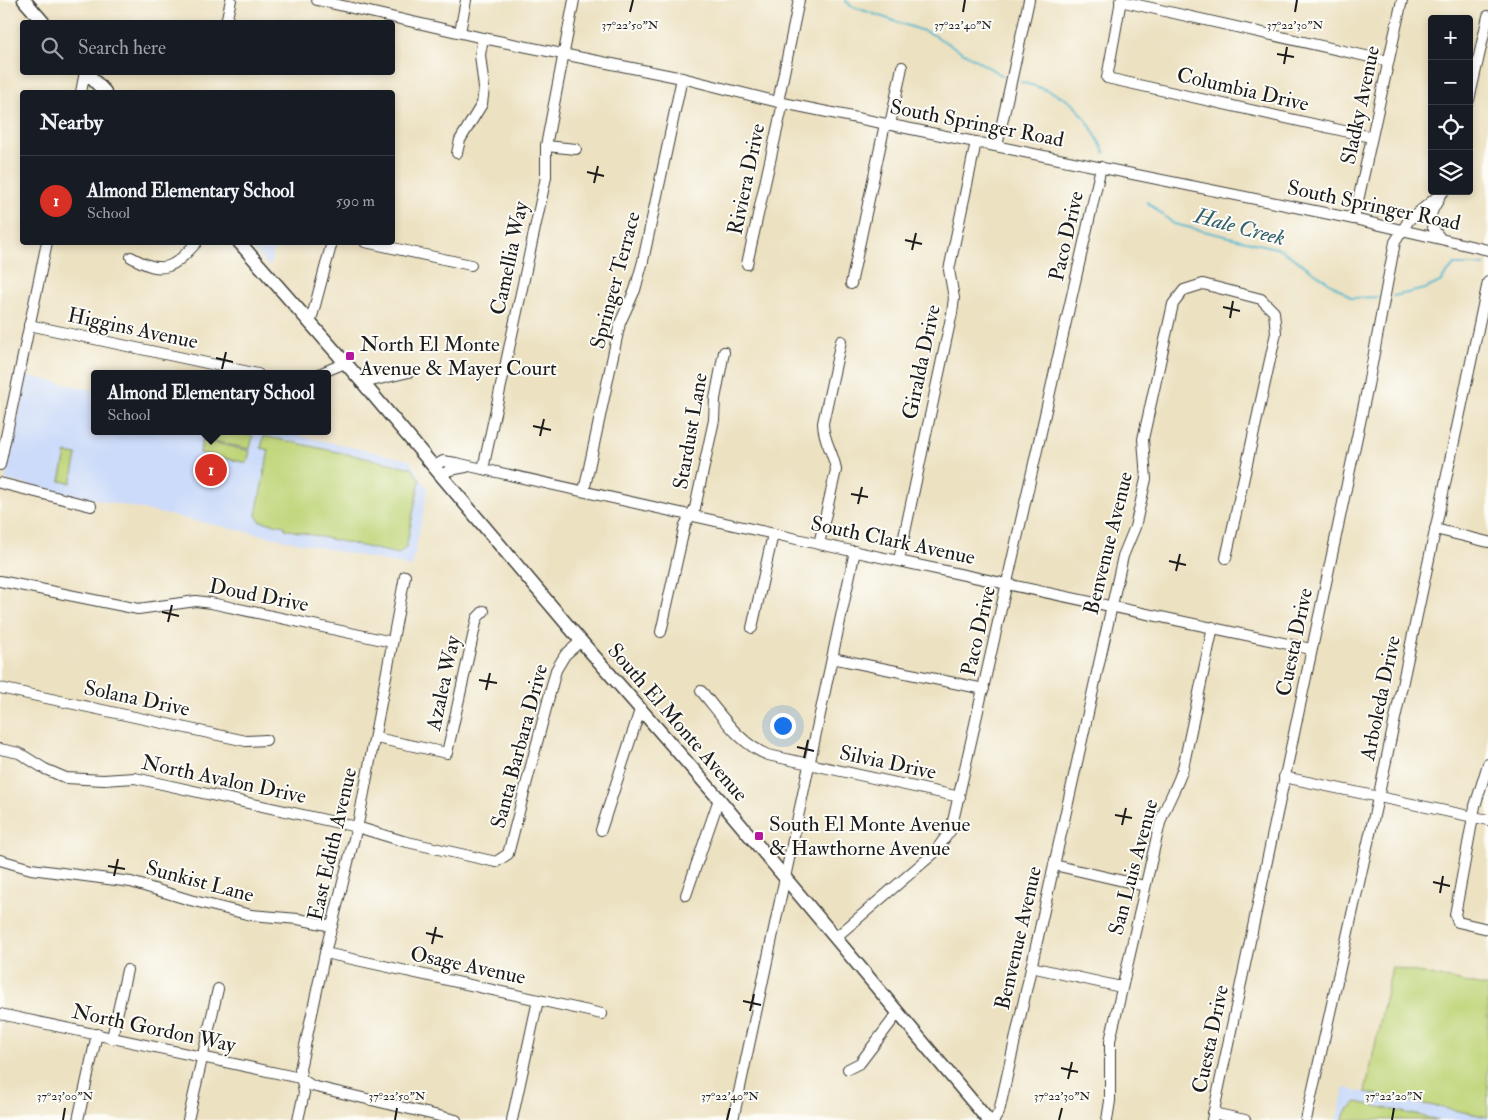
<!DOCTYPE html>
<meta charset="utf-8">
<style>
body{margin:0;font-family:"IM FELL Double Pica",serif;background:#20242c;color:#f1f3f6}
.controls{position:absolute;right:15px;top:15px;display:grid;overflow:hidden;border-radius:5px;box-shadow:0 2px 8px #0003}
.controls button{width:45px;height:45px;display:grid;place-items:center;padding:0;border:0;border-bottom:1px solid #363941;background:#171b24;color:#f1f3f6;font:25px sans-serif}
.you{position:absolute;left:782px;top:725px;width:18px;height:18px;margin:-12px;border:4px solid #fff;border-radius:50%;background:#1a73e8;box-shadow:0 0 0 8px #1a73e833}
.badge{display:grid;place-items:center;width:32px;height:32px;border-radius:50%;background:#d93025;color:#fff;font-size:16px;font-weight:700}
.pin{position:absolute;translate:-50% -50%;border:2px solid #fff;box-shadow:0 1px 5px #0006}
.popup{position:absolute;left:91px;top:370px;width:240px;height:65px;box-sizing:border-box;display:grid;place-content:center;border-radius:5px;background:#171b24;filter:drop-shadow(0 1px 4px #0005);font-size:16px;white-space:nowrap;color:#9ea1a6}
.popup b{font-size:19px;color:#f1f3f6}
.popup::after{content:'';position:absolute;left:50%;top:100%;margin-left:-10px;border:10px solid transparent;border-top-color:#171b24}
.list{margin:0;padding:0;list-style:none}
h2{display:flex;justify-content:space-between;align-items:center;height:65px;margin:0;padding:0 20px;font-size:21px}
h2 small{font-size:16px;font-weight:400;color:#9ea1a6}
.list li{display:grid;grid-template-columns:32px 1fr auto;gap:15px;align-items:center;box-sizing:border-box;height:90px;padding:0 20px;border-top:1px solid #363941}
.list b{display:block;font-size:19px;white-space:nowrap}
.list p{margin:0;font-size:16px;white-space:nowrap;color:#9ea1a6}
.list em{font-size:16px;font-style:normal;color:#9ea1a6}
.icon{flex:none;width:28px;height:28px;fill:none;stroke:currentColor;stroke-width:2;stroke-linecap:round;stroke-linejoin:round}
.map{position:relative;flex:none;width:1488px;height:1120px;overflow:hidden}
.search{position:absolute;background:#171b24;box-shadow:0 2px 8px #0003;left:20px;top:20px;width:375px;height:55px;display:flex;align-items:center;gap:12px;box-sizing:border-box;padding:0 18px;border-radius:5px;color:#9ea1a6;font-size:19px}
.panel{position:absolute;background:#171b24;box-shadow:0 2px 8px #0003;left:20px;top:90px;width:375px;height:155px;border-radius:5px}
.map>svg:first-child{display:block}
</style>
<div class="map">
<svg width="1488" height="1120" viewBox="0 0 1488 1120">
<rect width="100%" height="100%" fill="#fdfcf7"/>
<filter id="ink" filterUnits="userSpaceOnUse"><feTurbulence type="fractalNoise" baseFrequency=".02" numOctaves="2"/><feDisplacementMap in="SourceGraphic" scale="10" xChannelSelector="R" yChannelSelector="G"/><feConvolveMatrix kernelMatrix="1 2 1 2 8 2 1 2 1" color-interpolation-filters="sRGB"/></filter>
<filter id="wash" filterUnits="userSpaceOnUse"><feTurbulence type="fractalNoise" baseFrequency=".0096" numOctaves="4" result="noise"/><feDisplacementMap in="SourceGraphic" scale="20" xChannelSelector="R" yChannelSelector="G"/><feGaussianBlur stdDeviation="1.12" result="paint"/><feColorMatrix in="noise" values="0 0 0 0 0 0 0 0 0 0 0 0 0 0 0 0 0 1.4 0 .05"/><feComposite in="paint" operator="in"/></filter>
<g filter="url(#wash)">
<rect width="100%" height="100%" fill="#ece1c1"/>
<g fill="#ccdbf9">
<path d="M247,243H275L270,267Z"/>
<path d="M27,376L95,390V431H279L409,460L428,489L412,567L5,480Z"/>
<path d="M1344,1088L1488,1117V1120H1337Z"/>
</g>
<g fill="#bfd579" stroke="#6e784a">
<path d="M204,431H229L253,436L250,449L203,439Z"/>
<path d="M264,436L412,468L420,480L406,548L398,554L285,529V526L260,521L256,515L269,450L261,448Z"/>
<path d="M202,440L250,451L247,463L200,453Z"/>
<path d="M66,453L77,455L71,483L60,481Z"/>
<path d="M1392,967L1488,987V1117L1365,1092Z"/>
<path d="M1357,1102L1439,1120H1343L1345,1112Z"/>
</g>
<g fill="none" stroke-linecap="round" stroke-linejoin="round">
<g stroke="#4fb6cd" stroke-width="2">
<path d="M845,0L851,6L932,34L1003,76"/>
<path d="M1021,82C1074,97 1080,105 1105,153"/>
<path d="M1147,202L1174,224L1280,249L1352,298L1380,297"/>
<path d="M1394,296L1425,289L1440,282L1454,265H1485"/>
</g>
</g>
</g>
<g filter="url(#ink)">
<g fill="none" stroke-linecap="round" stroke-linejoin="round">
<defs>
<g id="minor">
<path d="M317,0L483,38L682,78L778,102L1354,219L1488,250"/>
<path d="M1121,0L1107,78L1371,137"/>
<path d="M1120,1L1388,61"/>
<path d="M226,22L231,0"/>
<path d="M460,32L466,0"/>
<path d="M81,92L85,72"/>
<path d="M1469,100L1488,16"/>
<path d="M778,102L799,0"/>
<path d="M890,125L902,67"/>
<path d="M546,146L576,149"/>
<path d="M997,146L1029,0"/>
<path d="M457,153L460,140L482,104L484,88L480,55L483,38"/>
<path d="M1439,199C1428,216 1427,221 1440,238"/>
<path d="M1354,219L1402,0"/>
<path d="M365,242L471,265"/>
<path d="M131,257C164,276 173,268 197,242"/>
<path d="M747,264L783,103"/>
<path d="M851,284L885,124"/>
<path d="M310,324L332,242"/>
<path d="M29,325L258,374"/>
<path d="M319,374L345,363"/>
<path d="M363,383L409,372"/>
<path d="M0,465L47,242"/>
<path d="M434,466L443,461L456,463L819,544L1311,649"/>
<path d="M483,469L546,177V146L574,0"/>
<path d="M441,475L450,470L466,467"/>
<path d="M0,483L91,506"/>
<path d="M584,491L620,323L635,290L643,261L682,78"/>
<path d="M1435,529L1488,542"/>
<path d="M819,544L836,470C834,453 823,441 823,423L841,341"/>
<path d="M899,560L952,313L954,298L949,270L976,142"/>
<path d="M0,581L138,609L196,601L211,603L392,642"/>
<path d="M752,628L773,534"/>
<path d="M661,632L685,525L695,508L714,420L715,399L724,352"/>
<path d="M832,658L984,689"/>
<path d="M0,688L246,741L266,740"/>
<path d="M701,691C721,714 739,744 768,755L960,797"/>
<path d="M376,738L447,753L477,618L484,611"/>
<path d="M0,749L19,753L45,769L66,778L103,780L135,778L357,827L403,841L496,862L508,854L556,670L565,655L581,641"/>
<path d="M1488,764L1475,806L1455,915L1458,922L1488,929"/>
<path d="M1284,777L1488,820"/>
<path d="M601,830L640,710"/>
<path d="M0,860L31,869L131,882L190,900L251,915L298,919L332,926"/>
<path d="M1054,865L1145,886"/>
<path d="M686,895L719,799"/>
<path d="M835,938L933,854L951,830L1101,167"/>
<path d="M325,953L602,1014"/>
<path d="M1031,967L1121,987"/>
<path d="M0,1014L300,1078L312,1086L456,1120"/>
<path d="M112,1038L127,970"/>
<path d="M848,1069L860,1063L898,1013"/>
<path d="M1213,1113L1245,1120"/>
<path d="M78,1120L97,1034"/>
<path d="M188,1120L218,989"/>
<path d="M298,1120L304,1093L300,1069L325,953L359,819L405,576"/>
<path d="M512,1120L538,1000"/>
<path d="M733,1120L855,551"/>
<path d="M994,1120L999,1112L1123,556L1135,527L1146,479L1143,439L1173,304L1184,290L1203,284L1261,299L1274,312L1276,333L1226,558"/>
<path d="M1107,1120L1110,1101V1041L1160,823C1166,803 1177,788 1183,768L1213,627"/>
<path d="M1212,1120L1368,385L1395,242L1409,220L1444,191"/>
<path d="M1306,1120L1380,789L1488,282"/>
</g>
<g id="major">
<path d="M24,0L43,22"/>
<path d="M86,72L105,92"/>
<path d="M239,242L363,383L581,641L719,799L988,1120"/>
</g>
</defs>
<use href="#minor" stroke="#3b3a35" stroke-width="12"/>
<use href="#major" stroke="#3b3a35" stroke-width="15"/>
<use href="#minor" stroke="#fff" stroke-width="10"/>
<use href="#major" stroke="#fff" stroke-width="12"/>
</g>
</g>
<path fill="none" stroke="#1c1c1c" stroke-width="2" d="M630,12L633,0M963,12L965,0M1295,12L1297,0M1277,54L1294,57M1284,64L1287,47M587,172L604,176M594,183L598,166M905,240L922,244M912,250L916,233M1223,307L1240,311M1230,318L1233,301M216,358L233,362M222,369L226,352M533,426L551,430M540,436L544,419M851,494L868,497M858,504L862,487M1169,561L1186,565M1176,571L1180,554M162,612L179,616M168,622L172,605M479,680L497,683M486,690L490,673M797,747L814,751M804,758L808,740M1115,815L1132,818M1122,825L1126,808M108,866L125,869M114,876L118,859M1433,882L1450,886M1440,893L1443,876M426,933L443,937M432,944L436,927M743,1001L761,1005M750,1011L754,994M1061,1068L1078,1072M1068,1079L1072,1062M63,1120L65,1108M395,1120L397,1108M727,1120L730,1108M1059,1120L1062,1108M1392,1120L1394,1108"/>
<g fill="#b5179e" stroke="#fdfcf7" stroke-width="2">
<rect x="345" y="351" width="10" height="10" rx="2.5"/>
<rect x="754" y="831" width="10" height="10" rx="2.5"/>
</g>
<g text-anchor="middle" stroke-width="4" stroke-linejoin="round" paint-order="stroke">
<g font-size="21" fill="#1c1c1c" stroke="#fdfcf7">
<text transform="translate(1243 89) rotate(13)" y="7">Columbia Drive</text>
<text transform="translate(1360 105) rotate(-78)" y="7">Sladky Avenue</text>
<text transform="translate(977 123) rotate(11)" y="7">South Springer Road</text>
<text transform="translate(746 179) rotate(-78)" y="7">Riviera Drive</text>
<text transform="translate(1374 205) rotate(12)" y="7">South Springer Road</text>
<text transform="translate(1066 236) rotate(-77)" y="7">Paco Drive</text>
<text transform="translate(509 258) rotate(-78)" y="7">Camellia Way</text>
<text transform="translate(615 280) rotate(-75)" y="7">Springer Terrace</text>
<text transform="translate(133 328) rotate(12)" y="7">Higgins Avenue</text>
<text transform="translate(921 362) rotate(-78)" y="7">Giralda Drive</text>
<text transform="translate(690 431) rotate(-80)" y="7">Stardust Lane</text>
<text transform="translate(893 540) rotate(12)" y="7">South Clark Avenue</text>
<text transform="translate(1108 543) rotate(-76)" y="7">Benvenue Avenue</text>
<text transform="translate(259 595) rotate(11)" y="7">Doud Drive</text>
<text transform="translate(978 631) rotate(-77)" y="7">Paco Drive</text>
<text transform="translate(1294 642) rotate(-78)" y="7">Cuesta Drive</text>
<text transform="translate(443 683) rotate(-78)" y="7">Azalea Way</text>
<text transform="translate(137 698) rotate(12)" y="7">Solana Drive</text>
<text transform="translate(1380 698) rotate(-78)" y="7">Arboleda Drive</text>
<text transform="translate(678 722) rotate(49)" y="7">South El Monte Avenue</text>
<text transform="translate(519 746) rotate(-75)" y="7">Santa Barbara Drive</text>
<text transform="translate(888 762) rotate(12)" y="7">Silvia Drive</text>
<text transform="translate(224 779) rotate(12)" y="7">North Avalon Drive</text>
<text transform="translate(332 844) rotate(-77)" y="7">East Edith Avenue</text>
<text transform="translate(1133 867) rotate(-75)" y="7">San Luis Avenue</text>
<text transform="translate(200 881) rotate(15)" y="7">Sunkist Lane</text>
<text transform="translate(1018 938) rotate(-77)" y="7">Benvenue Avenue</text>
<text transform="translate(468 965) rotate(12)" y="7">Osage Avenue</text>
<text transform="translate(154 1028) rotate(12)" y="7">North Gordon Way</text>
<text transform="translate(1210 1039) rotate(-78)" y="7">Cuesta Drive</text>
</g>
<g font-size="21" fill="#1c1c1c" stroke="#fdfcf7" text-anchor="start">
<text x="360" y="351">North El Monte<tspan x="360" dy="24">Avenue &amp; Mayer Court</tspan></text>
<text x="769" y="831">South El Monte Avenue<tspan x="769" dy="24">&amp; Hawthorne Avenue</tspan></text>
</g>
<g font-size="22" font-style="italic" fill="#33616c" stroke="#fdfcf7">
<text transform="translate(1240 226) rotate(15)" y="8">Hale Creek</text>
</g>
</g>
<g font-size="12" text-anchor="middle" fill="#1c1c1c" stroke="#fdfcf7" stroke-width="4" stroke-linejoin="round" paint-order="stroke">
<text x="630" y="29">37°22'50"N</text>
<text x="963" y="29">37°22'40"N</text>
<text x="1295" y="29">37°22'30"N</text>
<text x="65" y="1100">37°23'00"N</text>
<text x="397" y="1100">37°22'50"N</text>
<text x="730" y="1100">37°22'40"N</text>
<text x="1062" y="1100">37°22'30"N</text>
<text x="1394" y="1100">37°22'20"N</text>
</g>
</svg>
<div class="controls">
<button>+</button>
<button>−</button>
<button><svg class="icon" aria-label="locate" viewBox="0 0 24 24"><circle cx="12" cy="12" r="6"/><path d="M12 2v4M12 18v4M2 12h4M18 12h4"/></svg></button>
<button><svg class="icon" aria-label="layers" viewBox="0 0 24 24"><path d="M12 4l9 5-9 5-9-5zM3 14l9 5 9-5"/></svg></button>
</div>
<div class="you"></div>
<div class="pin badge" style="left:211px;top:470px">1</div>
<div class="popup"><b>Almond Elementary School</b>School</div>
<div class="search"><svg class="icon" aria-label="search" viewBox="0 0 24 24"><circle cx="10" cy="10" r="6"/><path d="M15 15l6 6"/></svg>Search here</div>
<section class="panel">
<h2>Nearby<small></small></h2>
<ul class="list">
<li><span class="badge">1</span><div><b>Almond Elementary School</b><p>School</p></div><em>590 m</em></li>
</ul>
</section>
</div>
